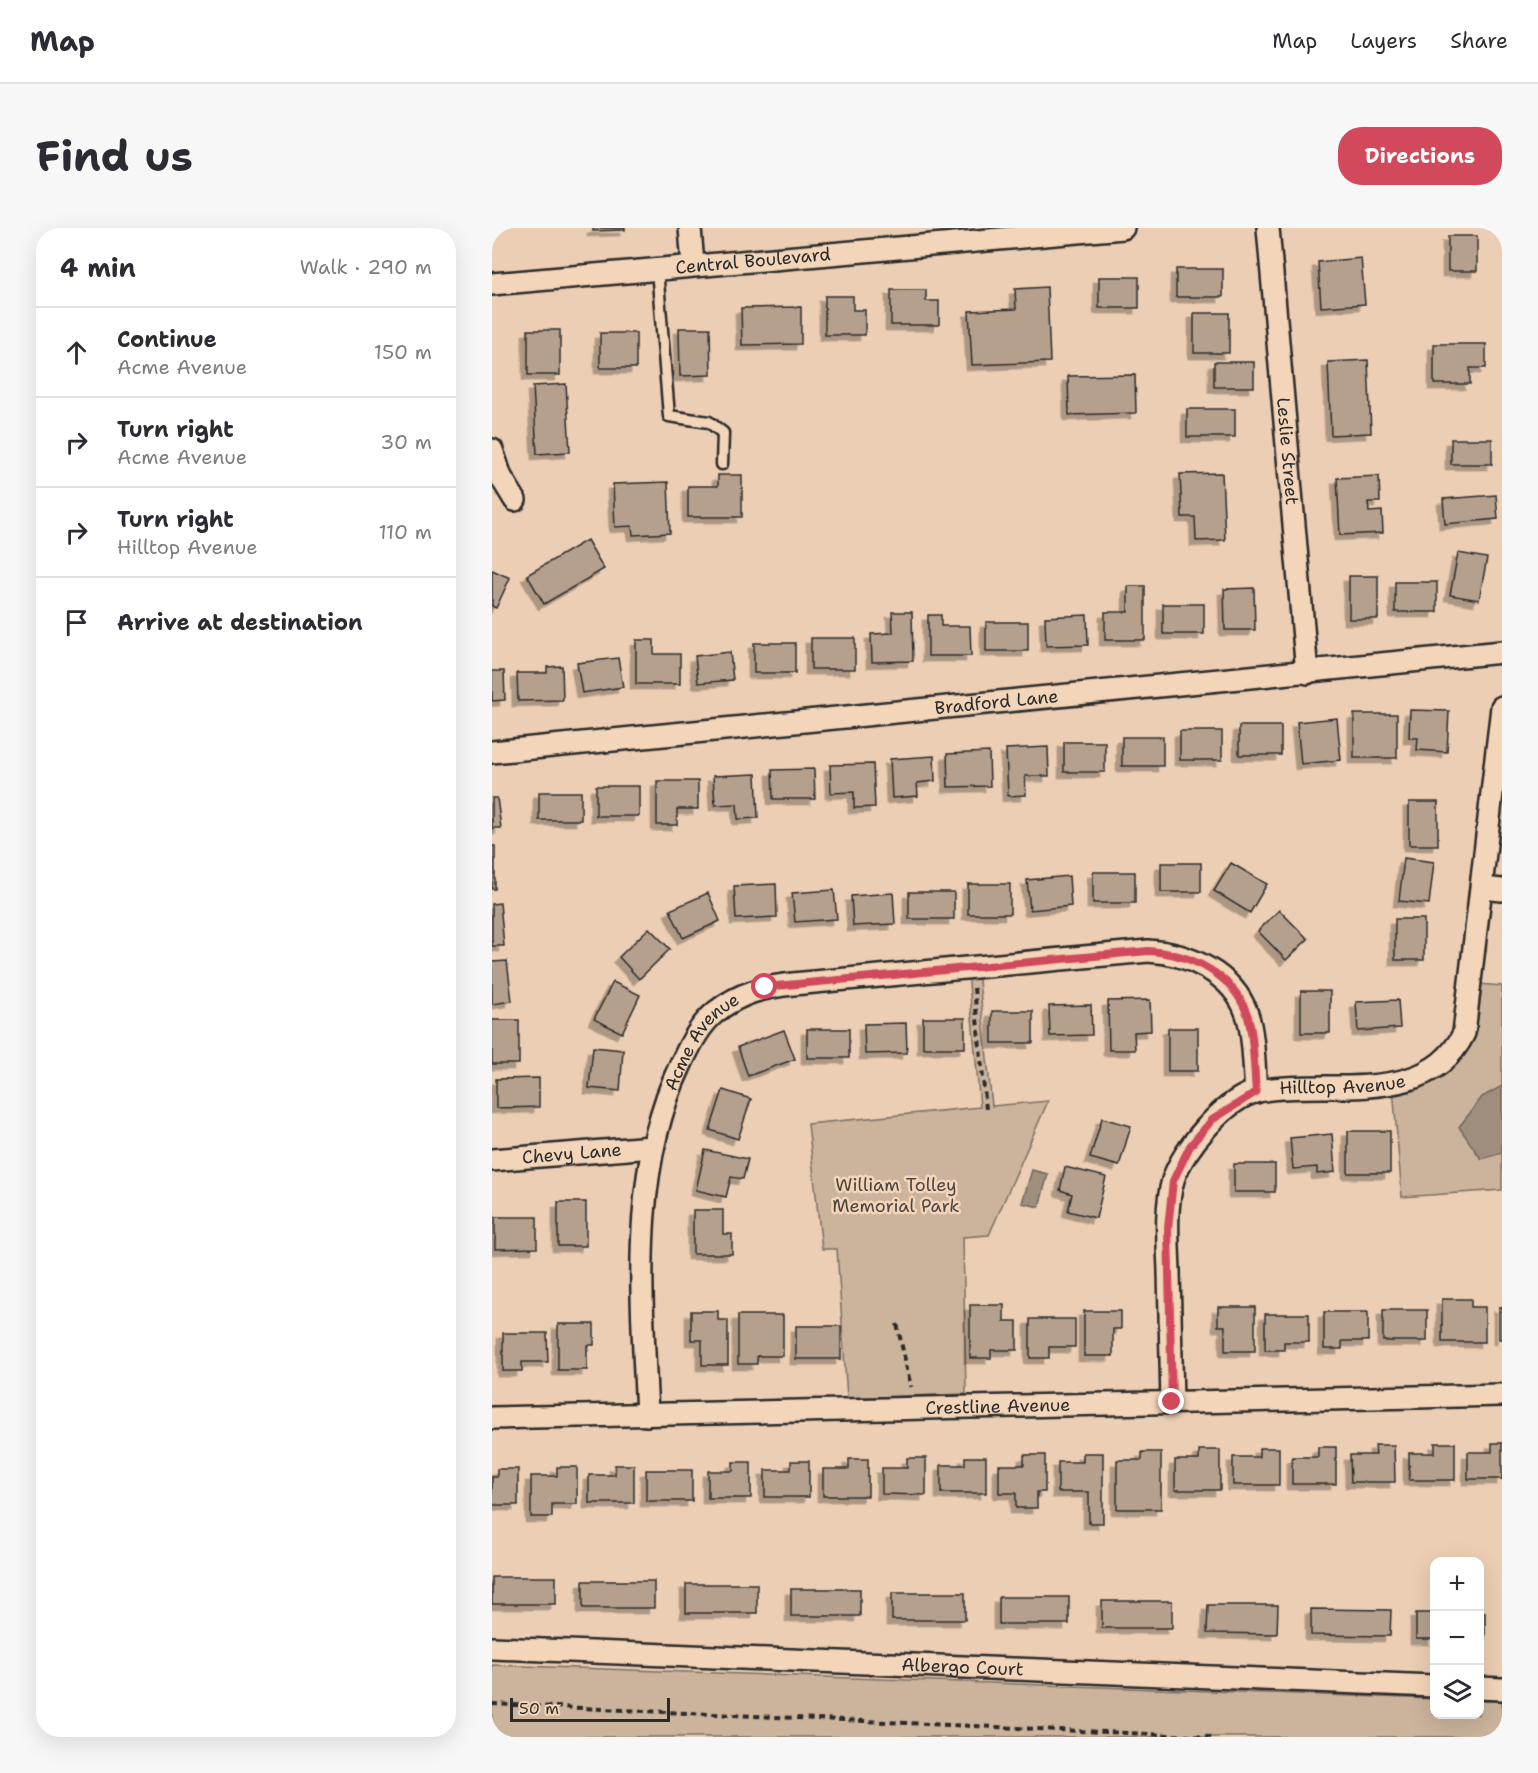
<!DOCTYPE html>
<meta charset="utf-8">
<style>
body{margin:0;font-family:"Shantell Sans",sans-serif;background:#f7f7f7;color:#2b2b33}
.controls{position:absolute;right:18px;bottom:18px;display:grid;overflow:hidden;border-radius:12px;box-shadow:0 6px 24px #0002}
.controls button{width:54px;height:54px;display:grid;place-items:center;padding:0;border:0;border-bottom:2px solid #e1e1e2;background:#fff;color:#2b2b33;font:30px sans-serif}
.scale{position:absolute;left:18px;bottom:15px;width:160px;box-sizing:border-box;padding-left:6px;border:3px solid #2b2b2b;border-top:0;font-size:16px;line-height:21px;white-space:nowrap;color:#2b2b2b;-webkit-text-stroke:4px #f3d5b9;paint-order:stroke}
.stop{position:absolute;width:18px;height:18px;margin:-14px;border:4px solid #d1495b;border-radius:50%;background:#fff}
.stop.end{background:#d1495b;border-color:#fff;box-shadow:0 2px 6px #0008}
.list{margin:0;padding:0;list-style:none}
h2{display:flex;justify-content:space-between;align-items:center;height:78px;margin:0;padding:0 24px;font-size:26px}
h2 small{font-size:20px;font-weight:400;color:#7c7c81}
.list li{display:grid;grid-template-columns:39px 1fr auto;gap:18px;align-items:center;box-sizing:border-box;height:90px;padding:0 24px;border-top:2px solid #e1e1e2}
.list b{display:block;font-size:22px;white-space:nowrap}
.list p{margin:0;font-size:20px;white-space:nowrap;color:#7c7c81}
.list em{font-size:20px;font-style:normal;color:#7c7c81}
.icon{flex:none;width:33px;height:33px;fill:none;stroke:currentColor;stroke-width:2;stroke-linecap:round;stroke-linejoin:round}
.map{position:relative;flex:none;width:1010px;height:1509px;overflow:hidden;border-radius:24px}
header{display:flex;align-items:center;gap:36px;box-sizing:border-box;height:84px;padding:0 30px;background:#fff;border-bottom:2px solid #e1e1e2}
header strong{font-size:28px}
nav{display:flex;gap:33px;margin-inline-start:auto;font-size:21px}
.intro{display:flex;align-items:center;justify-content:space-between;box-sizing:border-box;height:144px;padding:0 36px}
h1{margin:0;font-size:42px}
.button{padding:15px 27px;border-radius:24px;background:#d1495b;color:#fff;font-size:21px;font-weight:700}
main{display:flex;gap:36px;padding:0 36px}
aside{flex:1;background:#fff;border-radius:24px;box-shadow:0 6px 24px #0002}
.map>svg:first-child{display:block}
</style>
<header>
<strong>Map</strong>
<nav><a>Map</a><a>Layers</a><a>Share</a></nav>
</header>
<div class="intro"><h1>Find us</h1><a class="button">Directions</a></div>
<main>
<aside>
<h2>4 min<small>Walk · 290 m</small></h2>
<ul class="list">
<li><svg class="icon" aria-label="ahead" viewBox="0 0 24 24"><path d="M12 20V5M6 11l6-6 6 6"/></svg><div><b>Continue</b><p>Acme Avenue</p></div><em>150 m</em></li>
<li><svg class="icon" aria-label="right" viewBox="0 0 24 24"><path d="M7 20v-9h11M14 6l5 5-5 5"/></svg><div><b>Turn right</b><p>Acme Avenue</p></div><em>30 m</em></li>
<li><svg class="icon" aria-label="right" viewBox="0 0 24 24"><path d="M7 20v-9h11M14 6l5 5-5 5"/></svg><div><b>Turn right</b><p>Hilltop Avenue</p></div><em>110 m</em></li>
<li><svg class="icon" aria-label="arrive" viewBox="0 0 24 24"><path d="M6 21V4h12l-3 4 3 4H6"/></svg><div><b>Arrive at destination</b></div></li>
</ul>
</aside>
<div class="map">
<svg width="1010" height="1509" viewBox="0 0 1010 1509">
<defs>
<filter id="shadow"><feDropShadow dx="-5.5" dy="5.5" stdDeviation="0" flood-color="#0004"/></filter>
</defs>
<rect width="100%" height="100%" fill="#ebceb3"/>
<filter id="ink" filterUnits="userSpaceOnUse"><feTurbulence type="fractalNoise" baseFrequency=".0167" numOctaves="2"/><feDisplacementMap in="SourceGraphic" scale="12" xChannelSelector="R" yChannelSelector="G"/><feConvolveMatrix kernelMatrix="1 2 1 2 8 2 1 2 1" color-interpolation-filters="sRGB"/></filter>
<g filter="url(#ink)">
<g fill="#cbb39c" stroke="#7b6f64" stroke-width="1.5">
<path d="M486,743L500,878L556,873L497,1007L471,1009L474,1166L355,1170L345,1021H330L316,896L488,879L476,744Z"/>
<path d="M986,756L1010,758V962L910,969L901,860L933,856L969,828L981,805Z"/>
<path d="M0,1437L942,1471V1486H987L988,1473H1010V1509H0Z"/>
</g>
<g fill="#9f8d7d" stroke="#71665c" stroke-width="1.5">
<path d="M1010,858V925L989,931L967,899L990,869Z"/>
<path d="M540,942L556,946L547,979L530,975Z"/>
</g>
<g fill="#b5a08e" stroke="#2b2b2b" stroke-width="1.5" filter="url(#shadow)">
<path d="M101,0H133V2L101,3Z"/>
<rect x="956" y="8" width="29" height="35"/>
<path d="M869,30L873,76L829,79L826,34Z"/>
<rect x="684" y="41" width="47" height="28"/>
<rect x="607" y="49" width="40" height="31"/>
<path d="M555,59L558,134L480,137L477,83L524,81L523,61Z"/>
<path d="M399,62H434V73H447V97H399Z"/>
<path d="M333,68H361V82H373V107H333Z"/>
<path d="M309,79V116L250,117L249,80Z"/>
<rect x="702" y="85" width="35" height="40"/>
<path d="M187,100H218L219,147L188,148Z"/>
<rect x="36" y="102" width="32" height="45"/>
<rect x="108" y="105" width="36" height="35"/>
<path d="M942,116H994V140H978V156H942Z"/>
<path d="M876,132L879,205L839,207L836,134Z"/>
<rect x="722" y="134" width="40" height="25"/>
<path d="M643,147L644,185L577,187L576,148Z"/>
<path d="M74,156L78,224L45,226L41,158Z"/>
<rect x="695" y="181" width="48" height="28"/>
<rect x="959" y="211" width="41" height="25"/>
<path d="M730,245L733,312L704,313L703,289H690L688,246Z"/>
<path d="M226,247H250V289H196V258H226Z"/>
<path d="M887,248L888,274H876L877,284L890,283L891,305L848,307L845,250Z"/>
<path d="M176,254L178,305L141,307L140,298L123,299L121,256Z"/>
<path d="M1004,267L1006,291L953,296L951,271Z"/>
<path d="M95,312L112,341L52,376L35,347Z"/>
<path d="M966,325L995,330L987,372L958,367Z"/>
<path d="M0,342L18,350L4,380L0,378Z"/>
<rect x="857" y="348" width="29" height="43"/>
<rect x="903" y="354" width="42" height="30"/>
<path d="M636,358H653V412H613V384H636Z"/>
<path d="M762,360L763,402H733L732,361Z"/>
<rect x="671" y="376" width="41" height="30"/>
<path d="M400,384H420L421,433L380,434L379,406L401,405Z"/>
<path d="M436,387H449V398H478L479,428H436Z"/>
<path d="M595,387L596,417L554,418L553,389Z"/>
<rect x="494" y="394" width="42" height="29"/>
<rect x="319" y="410" width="44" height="31"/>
<path d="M144,412H162V426H188V456H144Z"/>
<rect x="262" y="415" width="41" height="30"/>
<path d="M238,424L241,452L206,455L203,428Z"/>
<path d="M126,430L131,459L90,465L85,435Z"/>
<path d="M70,438L71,472L26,473L25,445H55V439Z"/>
<path d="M0,443H12L13,472L0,473Z"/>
<path d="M918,482L957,483L955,524L925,522L926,510H917Z"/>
<rect x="862" y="486" width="43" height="44"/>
<path d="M845,490L849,532L809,536L805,494Z"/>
<rect x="747" y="498" width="42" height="29"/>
<rect x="688" y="503" width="42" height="29"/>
<rect x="630" y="509" width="41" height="29"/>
<rect x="572" y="514" width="41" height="30"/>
<path d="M556,519L557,548H533L534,567L516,568L514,521Z"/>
<path d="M497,524L498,558L456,559L455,526Z"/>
<path d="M442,528L443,553L425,555L426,568L400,570L398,531Z"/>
<path d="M381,536L383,579L362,580V564L339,565L338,537Z"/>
<path d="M322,541L323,571H281L280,542Z"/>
<path d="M264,546L266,590L246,591L245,576L223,577L221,548Z"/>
<path d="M165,553H206V581H185V597H165Z"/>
<rect x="104" y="558" width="43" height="30"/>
<rect x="47" y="564" width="42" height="28"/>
<path d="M0,570H5L9,600H0Z"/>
<rect x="917" y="574" width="29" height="43"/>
<rect x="0" y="618" width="3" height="43"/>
<path d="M912,630L942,634L937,676L907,673Z"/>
<rect x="669" y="635" width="40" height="29"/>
<path d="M739,635L775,656L758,685L722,663Z"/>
<rect x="601" y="644" width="42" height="31"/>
<path d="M577,648L579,678L538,682L535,652Z"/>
<path d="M284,656L285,689L244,691L242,658Z"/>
<rect x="476" y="656" width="42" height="30"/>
<path d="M342,662L345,691L303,694L300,665Z"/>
<rect x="417" y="664" width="45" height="27"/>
<path d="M216,665L228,693L191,710L178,682Z"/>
<path d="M401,665L403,696L361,698L359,668Z"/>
<path d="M8,675L12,718H0V676Z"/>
<path d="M787,682L816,711L794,732L766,703Z"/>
<rect x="903" y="691" width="29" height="41"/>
<path d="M157,700L178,721L147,751L127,729Z"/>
<path d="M15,733L20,773L0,776V734Z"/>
<path d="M121,754L148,767L130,805L102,791Z"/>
<rect x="809" y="763" width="29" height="42"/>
<path d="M658,772L659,803L642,804L643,822H617L616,773Z"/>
<path d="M906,772L908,800L866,803L864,774Z"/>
<path d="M599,777L600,807L558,808L557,778Z"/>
<rect x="500" y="783" width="41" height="32"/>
<rect x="431" y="790" width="42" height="30"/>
<rect x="0" y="792" width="27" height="44"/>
<path d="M414,795L415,825L373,826L372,796Z"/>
<rect x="676" y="800" width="30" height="43"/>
<rect x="315" y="801" width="42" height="29"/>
<path d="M292,802L303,831L256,848L246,819Z"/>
<path d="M101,819L131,822L128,863L97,860Z"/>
<path d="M47,850V879L4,880V851Z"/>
<path d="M231,862L259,871L246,911L218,902Z"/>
<path d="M610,890L639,898L627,938L598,930Z"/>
<rect x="856" y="903" width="42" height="42"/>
<path d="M840,906L843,944L825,946V939L801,941L798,910Z"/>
<path d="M213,922L256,931L251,951L239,949L234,969L204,962Z"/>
<rect x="742" y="936" width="41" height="28"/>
<path d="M573,939L614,949L604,990L576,983L580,966L568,962Z"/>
<rect x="66" y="974" width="28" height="44"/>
<path d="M201,982H231V1006H240V1026H201Z"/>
<path d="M3,989H45V1020L3,1021Z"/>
<path d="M950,1071H979V1079H993V1114H950Z"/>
<path d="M478,1077H512V1093H525V1122H499V1130H478Z"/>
<path d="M726,1079H763V1123H733V1098H726Z"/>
<rect x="1007" y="1079" width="3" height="32"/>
<rect x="891" y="1082" width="44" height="31"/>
<path d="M199,1083H226V1092H236V1137H210V1112H199Z"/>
<path d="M592,1083H629V1101H621V1128H592Z"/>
<path d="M832,1084H876V1113H850V1121H832Z"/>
<path d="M773,1086H817V1114H792V1122H773Z"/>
<path d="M246,1087H291V1128H265V1136H246Z"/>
<path d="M538,1091H583V1119H557V1130H538Z"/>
<path d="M66,1096H102V1117H95V1142H66Z"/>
<rect x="304" y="1098" width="45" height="33"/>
<path d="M11,1105H55L56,1134H30V1143H11Z"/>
<path d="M943,1215H963V1252H917V1225H943Z"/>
<path d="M1000,1215H1010V1251H976V1224H1000Z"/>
<path d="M883,1217H902L903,1254H859L858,1227H884Z"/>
<path d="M826,1219H844V1256H800V1229H826Z"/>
<path d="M767,1220H787V1257H741V1229H767Z"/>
<path d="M707,1222H728V1262H683V1232H707Z"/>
<path d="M650,1224H669V1281H625V1232H650Z"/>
<path d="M591,1225H611V1295H597V1264H566V1234H591Z"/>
<path d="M532,1227H553V1264H545V1280H524V1265H507V1237H532Z"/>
<path d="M473,1229H494V1265H449V1237H473Z"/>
<path d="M415,1230H434V1267L390,1266V1240H415Z"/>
<path d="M357,1231H376V1268H331V1241H357Z"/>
<path d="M299,1233H317V1269H273V1242H299Z"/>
<path d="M241,1234H259V1270H216V1243H241Z"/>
<path d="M123,1237H142V1275H97V1247H123Z"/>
<path d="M65,1239H85V1276H60V1289H39V1248H65Z"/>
<path d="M5,1241H26V1277H0V1249H5Z"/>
<rect x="154" y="1242" width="46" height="31"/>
<rect x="0" y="1349" width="64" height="27"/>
<rect x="91" y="1353" width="71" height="27"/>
<rect x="194" y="1356" width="71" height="29"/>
<rect x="299" y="1361" width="69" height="27"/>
<rect x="400" y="1365" width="73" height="27"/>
<rect x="507" y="1369" width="70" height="27"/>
<rect x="610" y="1373" width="70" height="27"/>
<path d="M716,1377H786L785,1406L715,1405Z"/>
<path d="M819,1381L899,1382L898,1408L819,1407Z"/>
<rect x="924" y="1385" width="18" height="26"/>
<rect x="987" y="1385" width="6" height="26"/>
</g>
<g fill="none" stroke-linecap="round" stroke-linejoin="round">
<defs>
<path id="lane" d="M165,41L177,188L217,194L231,205L230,236"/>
<g id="street">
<path d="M198,0L201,37"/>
<path id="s1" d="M776,0L815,445"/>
<path id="s2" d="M0,56L631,0"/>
<path d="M0,222L9,249L23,272"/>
<path id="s3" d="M0,524L1010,424"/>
<path d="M990,660L1010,662"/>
<path id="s4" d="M0,932L160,919"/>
<path id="s5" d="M680,1175C679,1131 678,1087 677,1043C676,1014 673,980 681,952C690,922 734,870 766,863C834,850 936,881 972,805L1010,479"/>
<path id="s6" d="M155,1187C150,1070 137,944 189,836C198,817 208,796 225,783C248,765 272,759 301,756L656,723C695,725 741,745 755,786C762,805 762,842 764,864"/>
<path id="s7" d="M0,1190L1010,1167"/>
<path id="s8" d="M0,1420L942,1458"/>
<path d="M987,1460L1010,1461"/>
</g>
</defs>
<use href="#lane" stroke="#2b2b2b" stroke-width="15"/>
<use href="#street" stroke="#2b2b2b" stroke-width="26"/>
<g stroke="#2b2b2b" stroke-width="4" stroke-dasharray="6 4.5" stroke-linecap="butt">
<path d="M482,760L494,881"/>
<path d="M405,1096L419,1159"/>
<path d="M0,1476L721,1509"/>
</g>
<use href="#lane" stroke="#f3d5b9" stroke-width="10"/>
<use href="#street" stroke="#f3d5b9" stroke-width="21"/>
</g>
</g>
<g fill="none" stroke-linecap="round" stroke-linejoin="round" filter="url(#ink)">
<path stroke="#d1495b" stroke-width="8" d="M273,759L656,723C695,725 741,745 755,786C762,805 762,842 764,864L720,892L698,918L681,953L676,1000L680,1174"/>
</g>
<g text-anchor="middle" stroke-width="5" stroke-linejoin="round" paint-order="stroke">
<g font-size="18" fill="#2b2b2b" stroke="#f3d5b9">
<text dy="6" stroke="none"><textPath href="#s2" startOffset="262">Central Boulevard</textPath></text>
<text dy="6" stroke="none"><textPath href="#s1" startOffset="224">Leslie Street</textPath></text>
<text dy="6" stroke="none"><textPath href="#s3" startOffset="507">Bradford Lane</textPath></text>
<text dy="6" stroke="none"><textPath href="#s6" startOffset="387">Acme Avenue</textPath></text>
<text dy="6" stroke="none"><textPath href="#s5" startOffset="435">Hilltop Avenue</textPath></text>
<text dy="6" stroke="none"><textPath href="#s4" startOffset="80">Chevy Lane</textPath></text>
<text dy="6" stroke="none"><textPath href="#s7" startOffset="506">Crestline Avenue</textPath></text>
<text dy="6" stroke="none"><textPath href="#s8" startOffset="471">Albergo Court</textPath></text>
</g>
<g font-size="18" fill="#4b4642" stroke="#f3d5b9">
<text x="404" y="963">William Tolley<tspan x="404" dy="21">Memorial Park</tspan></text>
</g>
</g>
</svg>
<div class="controls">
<button>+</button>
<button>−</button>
<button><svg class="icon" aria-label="layers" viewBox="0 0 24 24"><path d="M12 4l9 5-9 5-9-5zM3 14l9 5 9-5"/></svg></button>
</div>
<div class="scale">50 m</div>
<div class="stop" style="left:273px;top:759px"></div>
<div class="stop end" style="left:680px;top:1174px"></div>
</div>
</main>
